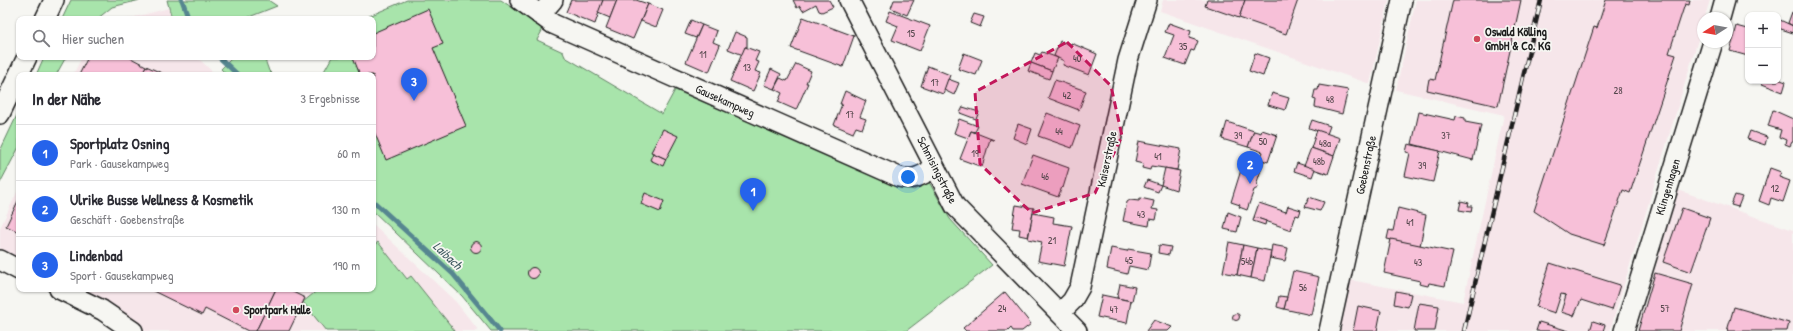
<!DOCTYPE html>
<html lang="de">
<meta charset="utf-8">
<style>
body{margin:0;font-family:"Patrick Hand",sans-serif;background:#f2f2f3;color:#2b2b33}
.controls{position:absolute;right:12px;top:12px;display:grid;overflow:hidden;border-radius:8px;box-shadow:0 1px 3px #0004}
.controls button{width:36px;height:36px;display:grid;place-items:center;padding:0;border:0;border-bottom:1px solid #e1e1e2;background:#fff;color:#2b2b33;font:20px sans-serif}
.compass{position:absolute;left:1697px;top:12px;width:36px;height:36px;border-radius:50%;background:#fff;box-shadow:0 1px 3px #0004;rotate:259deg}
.you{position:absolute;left:908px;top:177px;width:14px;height:14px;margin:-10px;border:3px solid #fff;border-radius:50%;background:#1a73e8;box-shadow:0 0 0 6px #1a73e833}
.badge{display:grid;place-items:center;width:26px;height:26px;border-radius:50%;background:#2563eb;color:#fff;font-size:13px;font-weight:700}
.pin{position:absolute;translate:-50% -33px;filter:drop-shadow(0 1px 2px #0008)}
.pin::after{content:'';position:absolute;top:21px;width:14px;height:12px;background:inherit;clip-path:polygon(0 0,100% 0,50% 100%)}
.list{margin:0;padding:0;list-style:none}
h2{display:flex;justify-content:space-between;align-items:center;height:52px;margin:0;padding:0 16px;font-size:17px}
h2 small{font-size:13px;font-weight:400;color:#7c7c81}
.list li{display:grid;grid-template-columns:26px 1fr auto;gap:12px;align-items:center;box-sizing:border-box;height:56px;padding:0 16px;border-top:1px solid #e1e1e2}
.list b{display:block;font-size:15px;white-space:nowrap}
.list p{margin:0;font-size:13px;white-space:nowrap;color:#7c7c81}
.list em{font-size:13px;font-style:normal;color:#7c7c81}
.icon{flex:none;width:22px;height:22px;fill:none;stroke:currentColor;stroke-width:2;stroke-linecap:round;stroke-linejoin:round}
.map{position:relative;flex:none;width:1793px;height:331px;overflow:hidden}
.search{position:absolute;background:#fff;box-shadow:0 1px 3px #0004;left:16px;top:16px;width:360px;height:44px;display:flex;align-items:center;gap:10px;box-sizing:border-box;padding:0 14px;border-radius:8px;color:#7c7c81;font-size:15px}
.panel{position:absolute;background:#fff;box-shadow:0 1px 3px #0004;left:16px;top:72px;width:360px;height:220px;border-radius:8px}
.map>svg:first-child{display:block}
</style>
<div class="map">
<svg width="1793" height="331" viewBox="0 0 1793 331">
<rect width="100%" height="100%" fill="#f6f6f2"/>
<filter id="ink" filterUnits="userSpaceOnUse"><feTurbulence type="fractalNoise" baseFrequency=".025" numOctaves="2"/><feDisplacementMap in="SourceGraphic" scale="8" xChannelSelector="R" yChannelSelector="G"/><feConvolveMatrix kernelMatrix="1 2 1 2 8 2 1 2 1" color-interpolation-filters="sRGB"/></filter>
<g filter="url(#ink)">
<g fill="#f6e6ea">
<path d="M1163,0H1389L1370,84L1160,11Z"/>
<path d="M1416,0H1710L1610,331H1340L1351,280L1463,302L1504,115L1396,90Z"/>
<path d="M169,8L172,19H127Z"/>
<path d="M82,57H197L216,75H73Z"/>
<path d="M19,188V258L0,249V228Z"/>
<path d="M1678,190L1793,230V331H1637Z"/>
<path d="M373,224L456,302L479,331H145L79,289H373Z"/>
</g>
<g fill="#a8e4ab" stroke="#628064">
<path d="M71,0H140L112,7L97,19H62Z"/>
<path d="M167,0H268L277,6L244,19H172Z"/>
<path d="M407,0H501L543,29L537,40L563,52L565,57L662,114L675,90L899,186L914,190L929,182L950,219L992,265L906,331H491L462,296L373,211V75H322L332,57H373V19H362Z"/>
<path d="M44,57H66L56,75H36Z"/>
<path d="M233,57H264L269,71L273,75H227L221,69Z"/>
<path d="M19,111V147L0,183V151Z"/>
<path d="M378,242L407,279L411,276L455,331H326L303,302L319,289H373V246Z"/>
</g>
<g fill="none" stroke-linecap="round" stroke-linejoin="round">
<g stroke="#578690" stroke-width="5">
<path d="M182,0L189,19"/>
<path d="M219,57L238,75"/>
<path d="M373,201L453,274L500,331"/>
</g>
</g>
<g fill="#f7c0d8" stroke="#1c1c1c">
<path d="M571,0H603L595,24L566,12Z"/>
<path d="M603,0H617L610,18L598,13Z"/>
<path d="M617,0H636L648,4L633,39L606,28Z"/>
<path d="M793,0H829L833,7L822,12L819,11L816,4L803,11L800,6L797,8Z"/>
<path d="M894,0H914L907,15L891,8Z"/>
<path d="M1207,0H1245L1239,18L1205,6Z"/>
<path d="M1245,0H1298L1286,34L1239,18Z"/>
<path d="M1453,0H1521L1498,106L1427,90L1429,79L1435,80Z"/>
<path d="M1606,0H1690L1689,5L1685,4L1669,53L1676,55L1630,193L1623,190L1604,245L1569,234L1534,211L1594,27L1597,28Z"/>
<path d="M648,4L663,10L656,27L641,21Z"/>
<path d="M428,9L443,44L433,48L466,126L386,160L373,129V75H360L353,57H373V33Z"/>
<path d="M890,11L930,26L920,51L892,40L898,26L886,21Z"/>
<path d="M1792,12H1793V26L1788,23Z"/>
<path d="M974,14L984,17L980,27L970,23Z"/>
<path d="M803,17L854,36L843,67L791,48Z"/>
<path d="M691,20L702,25L696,38L685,34Z"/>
<path d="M1780,20L1793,26V33L1778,28Z"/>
<path d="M1169,23L1191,31L1189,38L1198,41L1194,51L1191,50L1185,65L1165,58L1174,35L1165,32Z"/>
<path d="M702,25L717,31L713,42L720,45L709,72L686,62Z"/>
<path d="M1737,26L1748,29V56L1730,51Z"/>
<path d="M735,32L747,37V47H745L743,55L728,49Z"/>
<path d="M1060,41L1071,45V43L1097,54L1089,75L1063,65L1064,61L1054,56Z"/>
<path d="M745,47L759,52L755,61L759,62L755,71L761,73L753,91L730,81Z"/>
<path d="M1042,52L1058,58L1052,71L1031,63L1035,53L1040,55Z"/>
<path d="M964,53L982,60L976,75L958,69Z"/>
<path d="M1255,53L1269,58L1263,76L1249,71Z"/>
<path d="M88,57H129L146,66L141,75H79Z"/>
<path d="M1031,63L1052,71L1049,79L1028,71Z"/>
<path d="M796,64L811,71L806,83H808L796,110L778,102L782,93L774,89L780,78L787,81Z"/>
<path d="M146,66L166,75H141Z"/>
<path d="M928,66L950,75L943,94L921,86Z"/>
<path d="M771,69L781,74L774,89L764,85Z"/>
<path d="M948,79L959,83L954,95L944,90Z"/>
<path d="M1778,79L1786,82L1783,92L1762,84L1763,81H1778Z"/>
<path d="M1055,80L1086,91L1079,110L1048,98Z"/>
<path d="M1319,85L1348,90L1342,114L1315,107L1316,100L1313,99L1315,90H1318Z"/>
<path d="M845,91L866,101L860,117L866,119L862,129L856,127L853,133L834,125L842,104H840Z"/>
<path d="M1272,93L1289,98L1285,110L1268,105Z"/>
<path d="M963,107L979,112L976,119L960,113Z"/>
<path d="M1773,110L1793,119V142H1792L1790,146L1785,144L1786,140L1779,137L1781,130L1768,126Z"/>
<path d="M1419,112L1455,120L1456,116L1465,118V122L1481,125L1473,160L1412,144Z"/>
<path d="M1047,113L1080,126L1072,148L1038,136Z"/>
<path d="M959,119L978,126L975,132L971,131L968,138L954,133Z"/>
<path d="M1312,120L1330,126L1327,134L1309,128Z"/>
<path d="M1227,122L1254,131L1248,147L1222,139Z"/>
<path d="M1018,124L1032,129L1027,144L1013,138Z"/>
<path d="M663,129L678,136L666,159L651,152Z"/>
<path d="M1262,130L1277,135L1268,162L1260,159L1263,152L1248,147L1254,131L1261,133Z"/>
<path d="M1317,130L1340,138L1334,156L1311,148Z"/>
<path d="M971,131L994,140L990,139L982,167L960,159Z"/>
<path d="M1750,131L1767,137L1765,145L1747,139Z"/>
<path d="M1139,141L1181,149L1177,170L1151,166L1150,170L1142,168L1143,164L1135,162Z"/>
<path d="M1408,144L1440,151L1433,182L1405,176L1410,153L1406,152Z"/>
<path d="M1311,148L1334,156L1328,174L1304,166Z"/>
<path d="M653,153L666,159L663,166L650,160Z"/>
<path d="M1246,154L1264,161L1257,182L1258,188L1254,190L1247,210L1239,207L1240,205L1231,202Z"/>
<path d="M1033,155L1069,168L1063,188L1062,187L1058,197L1022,184Z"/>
<path d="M1297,163L1315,169L1312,177L1294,171Z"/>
<path d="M1165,168L1180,171L1176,190L1161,185Z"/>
<path d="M1770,168L1781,172L1779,177L1790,181L1783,202L1771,198L1769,205L1759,201Z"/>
<path d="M1147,180L1161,185L1158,192L1144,187Z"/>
<path d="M645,193L664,201L660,212L641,204Z"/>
<path d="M1735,195L1742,197L1738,207L1731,205Z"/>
<path d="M1309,197L1324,202L1320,211L1305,207Z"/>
<path d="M1140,198L1154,201L1152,209L1158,210L1156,220L1150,219L1149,226L1123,221L1127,202L1130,200L1139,201Z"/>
<path d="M19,199V232L6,226Z"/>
<path d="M1461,201L1469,203L1468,206H1472L1471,212L1459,210Z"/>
<path d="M1259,203L1286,212L1288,206L1301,210L1299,216L1296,215L1291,230L1254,217Z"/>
<path d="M1016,205L1034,208L1028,237L1019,235L1020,229L1012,228Z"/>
<path d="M1398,208L1426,215L1420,246L1387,239L1389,230L1393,231Z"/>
<path d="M1682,208L1710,218L1691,272L1663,262Z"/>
<path d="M1228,212L1241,217L1237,232L1224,229Z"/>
<path d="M1033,213L1054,217L1053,223L1072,226L1064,266L1038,261L1042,242L1028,239Z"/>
<path d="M1254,217L1266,221L1265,225L1253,221Z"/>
<path d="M1391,239L1453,252L1445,286L1429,283L1428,286L1419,284L1420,281L1384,273Z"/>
<circle cx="476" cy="247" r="5.5"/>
<path d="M1229,242L1243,245L1237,275L1223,272Z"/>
<path d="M1159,245L1171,247L1169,255L1158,253Z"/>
<path d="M1243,245L1257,248L1251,278L1237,275Z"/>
<path d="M1272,245L1288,248L1285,261L1270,258Z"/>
<path d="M1111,248L1127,251L1128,249L1151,253L1148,270L1129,266L1127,274L1107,269Z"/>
<path d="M1257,248L1271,251L1265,281L1251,278Z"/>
<path d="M1550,263L1620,285L1612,310L1581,300L1574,316L1561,312L1566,295L1561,294L1555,313L1536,307Z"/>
<circle cx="533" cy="273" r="5.5"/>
<path d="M1293,271L1319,277L1311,315L1284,309Z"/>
<path d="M1655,273L1693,284L1679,331H1638Z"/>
<path d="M1120,284L1135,287L1132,301L1117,298Z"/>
<path d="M149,289H276L256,331H248L205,309L202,315Z"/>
<path d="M276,289H294L293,292L305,298L289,331H256Z"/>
<path d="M1396,291L1411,294L1408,307L1394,304Z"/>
<path d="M1005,292L1031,324L1022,331H1013L1011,328L1008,331H966L963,328Z"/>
<path d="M1102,295L1131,301L1127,323L1097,317Z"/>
<path d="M1279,296L1287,297L1284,309L1277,307Z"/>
<path d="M1419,303L1439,306L1435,331H1414Z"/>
<path d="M1358,306L1381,311L1377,331H1353Z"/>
<path d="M1734,307L1789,323L1787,331H1727Z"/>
<circle cx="1236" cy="317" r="3.5"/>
<path d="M1154,320L1172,327L1168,331H1146Z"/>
<path d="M1593,321L1605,325L1603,331H1590Z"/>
<path d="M1539,322L1569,331H1536Z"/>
</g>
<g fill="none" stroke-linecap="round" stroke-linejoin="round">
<defs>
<g id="minor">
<path d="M520,0L553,24L899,177C915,181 922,175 935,168"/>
<path d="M849,0L955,206L1077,331"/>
<path d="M540,15L553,0"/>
<path d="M1720,18L1725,0"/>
<path d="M45,19L54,0"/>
<path d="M0,114L27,57"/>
<path d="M0,260L19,270"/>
<path d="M59,289L102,310L133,331"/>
<path d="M1060,313L1072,301L1080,287L1128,60L1147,0"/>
<path d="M1329,331L1402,0"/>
<path d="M1624,331L1713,42"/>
</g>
</defs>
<use href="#minor" stroke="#1c1c1c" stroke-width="22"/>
<use href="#minor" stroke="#f6f6f2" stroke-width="19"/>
<defs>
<path id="rail" d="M1464,331L1541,0"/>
</defs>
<use href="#rail" stroke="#1c1c1c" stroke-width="4.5"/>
<use href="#rail" stroke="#f6f6f2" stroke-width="3" stroke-dasharray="9" stroke-linecap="butt"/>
</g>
</g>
<path fill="#c2185b" fill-opacity="0.2" stroke="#c2185b" stroke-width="3" stroke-dasharray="8 5" stroke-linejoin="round" d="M1067,42L1111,86L1122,136L1095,193L1032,213L980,164L975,92Z"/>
<g fill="#d1495b" stroke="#f6f6f2" stroke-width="1.5">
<circle cx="1477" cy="39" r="4"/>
<circle cx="236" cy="310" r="4"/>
</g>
<g text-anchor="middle" stroke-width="3.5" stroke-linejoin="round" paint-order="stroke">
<g font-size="10" fill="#53454b">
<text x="911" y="37">15</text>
<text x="1183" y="50">35</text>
<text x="703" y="58">11</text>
<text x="1077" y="62">40</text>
<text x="747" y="71">13</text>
<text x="935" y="86">17</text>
<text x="1618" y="94">28</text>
<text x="1067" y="99">42</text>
<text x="1330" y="103">48</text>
<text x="850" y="118">17</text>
<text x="1059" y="135">44</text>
<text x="1238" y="139">39</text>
<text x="1446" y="139">37</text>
<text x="1263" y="145">50</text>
<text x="1325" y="147">48a</text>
<text x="975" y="157">19</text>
<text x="1158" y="160">41</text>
<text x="1319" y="165">48b</text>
<text x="1422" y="169">39</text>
<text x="1045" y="180">46</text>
<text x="1775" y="192">12</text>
<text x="1141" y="218">43</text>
<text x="1410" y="226">41</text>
<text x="1052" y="244">21</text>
<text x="1129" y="264">45</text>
<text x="1247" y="265">54b</text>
<text x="1418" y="266">43</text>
<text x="1303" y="291">56</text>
<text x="1002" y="312">24</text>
<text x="1665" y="312">57</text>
<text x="1114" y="313">47</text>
</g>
<g font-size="12" font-weight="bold" fill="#1c1c1c" stroke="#f6f6f2" text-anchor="start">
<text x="1485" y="36">Oswald Kölling<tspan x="1485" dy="14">GmbH &amp; Co. KG</tspan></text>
<text x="244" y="314">Sportpark Halle</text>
</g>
<g font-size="12" fill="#1c1c1c" stroke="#f6f6f2">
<text transform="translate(725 101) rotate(24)" y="4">Gausekampweg</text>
<text transform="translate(1107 159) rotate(-78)" y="4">Kaiserstraße</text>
<text transform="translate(1366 165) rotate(-78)" y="4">Goebenstraße</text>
<text transform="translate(937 170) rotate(63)" y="4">Schmisingstraße</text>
<text transform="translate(1668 187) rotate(-73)" y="4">Klingenhagen</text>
</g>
<g font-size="13" font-style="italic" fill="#3f5a60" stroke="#f6f6f2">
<text transform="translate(448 255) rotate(43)" y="5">Laibach</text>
</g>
</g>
</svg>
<div class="controls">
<button>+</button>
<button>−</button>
</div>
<svg class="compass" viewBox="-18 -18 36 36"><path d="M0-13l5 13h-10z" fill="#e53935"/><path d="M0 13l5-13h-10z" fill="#7c7c81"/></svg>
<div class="you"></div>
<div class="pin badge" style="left:753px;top:211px">1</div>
<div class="pin badge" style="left:1250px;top:184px">2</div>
<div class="pin badge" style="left:414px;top:101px">3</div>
<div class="search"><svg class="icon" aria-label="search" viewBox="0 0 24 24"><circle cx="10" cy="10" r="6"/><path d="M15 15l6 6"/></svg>Hier suchen</div>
<section class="panel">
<h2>In der Nähe<small>3 Ergebnisse</small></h2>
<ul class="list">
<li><span class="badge">1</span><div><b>Sportplatz Osning</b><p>Park · Gausekampweg</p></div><em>60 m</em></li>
<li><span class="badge">2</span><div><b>Ulrike Busse Wellness &amp; Kosmetik</b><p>Geschäft · Goebenstraße</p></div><em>130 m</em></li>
<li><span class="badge">3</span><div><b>Lindenbad</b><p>Sport · Gausekampweg</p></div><em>190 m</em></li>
</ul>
</section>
</div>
